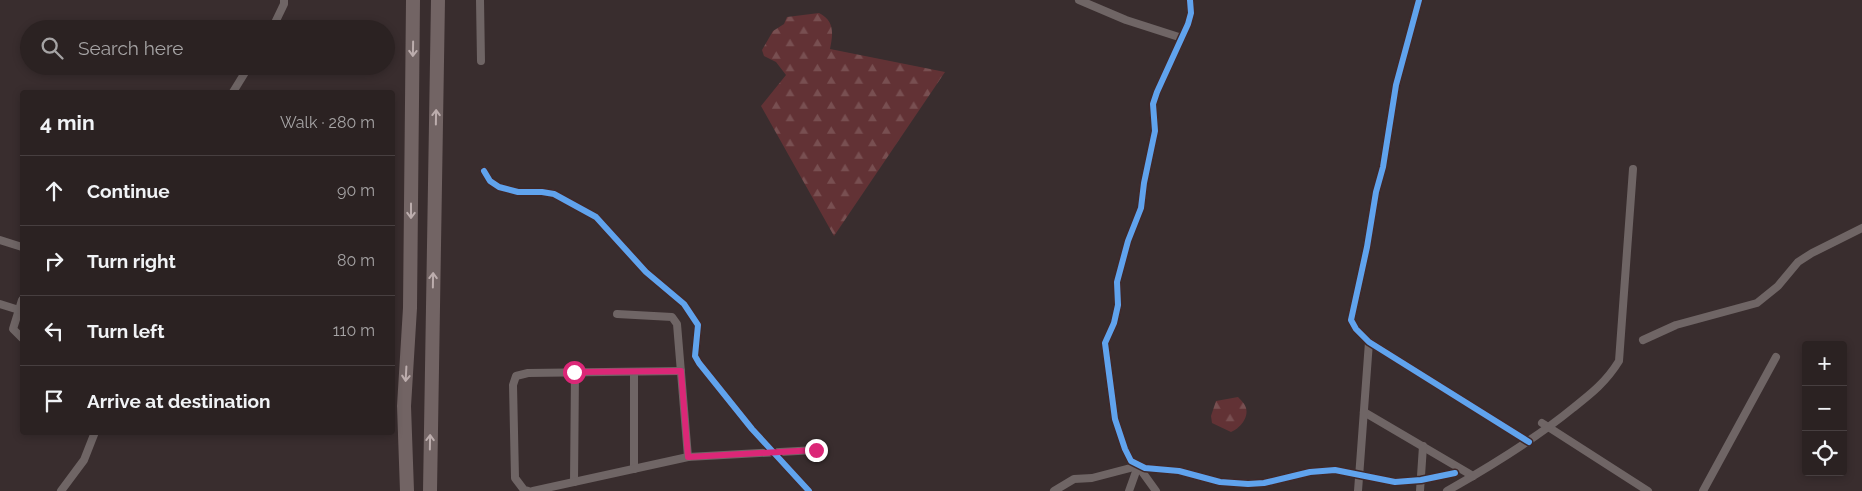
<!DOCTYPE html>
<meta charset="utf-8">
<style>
body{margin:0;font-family:Raleway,sans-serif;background:#332a2a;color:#f1f3f6}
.controls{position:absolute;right:15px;bottom:15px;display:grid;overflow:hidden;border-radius:5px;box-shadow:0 2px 8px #0003}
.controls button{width:45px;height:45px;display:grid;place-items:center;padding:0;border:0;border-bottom:1px solid #473f40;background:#2b2222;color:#f1f3f6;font:25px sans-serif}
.stop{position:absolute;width:15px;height:15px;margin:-11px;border:4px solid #db2777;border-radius:50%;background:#fff}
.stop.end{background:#db2777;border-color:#fff;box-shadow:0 1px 5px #0008}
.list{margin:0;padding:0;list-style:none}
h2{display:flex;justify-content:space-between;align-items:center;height:65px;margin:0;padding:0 20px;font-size:21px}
h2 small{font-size:16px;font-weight:400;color:#a6a4a5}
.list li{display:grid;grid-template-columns:32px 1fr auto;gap:15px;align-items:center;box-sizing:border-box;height:70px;padding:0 20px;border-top:1px solid #473f40}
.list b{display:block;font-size:19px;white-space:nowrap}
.list em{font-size:16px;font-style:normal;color:#a6a4a5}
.icon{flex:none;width:28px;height:28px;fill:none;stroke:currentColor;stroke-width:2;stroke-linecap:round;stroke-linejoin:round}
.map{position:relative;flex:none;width:1862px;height:491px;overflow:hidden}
.search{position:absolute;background:#2b2222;box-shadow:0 2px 8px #0003;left:20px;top:20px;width:375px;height:55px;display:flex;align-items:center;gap:12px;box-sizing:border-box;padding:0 18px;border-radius:28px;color:#a6a4a5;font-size:19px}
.panel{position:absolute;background:#2b2222;box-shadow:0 2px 8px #0003;left:20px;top:90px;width:375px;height:345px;border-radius:5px}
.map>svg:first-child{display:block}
</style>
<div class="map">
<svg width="1862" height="491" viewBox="0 0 1862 491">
<defs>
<pattern id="forest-firs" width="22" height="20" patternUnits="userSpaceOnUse" patternTransform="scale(1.25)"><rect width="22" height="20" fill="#623235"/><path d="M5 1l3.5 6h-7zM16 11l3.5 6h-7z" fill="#784f51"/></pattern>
</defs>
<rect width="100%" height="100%" fill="#392d2e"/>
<g fill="url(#forest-firs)">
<path d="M819,13C835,21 833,34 830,49L945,72L834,236L761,106L786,75L776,62L764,56L762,50L773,31L784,24L787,17Z"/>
<path d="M1238,397C1241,400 1245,404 1246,408C1249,418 1239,429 1231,432L1212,423L1211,416L1216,401Z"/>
</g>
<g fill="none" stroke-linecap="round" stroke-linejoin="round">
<g stroke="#6f6565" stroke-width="8">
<path d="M480,0L481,61"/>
<path d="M1079,0L1126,20L1182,38"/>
<path d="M1190,0L1191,13L1188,24L1157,92L1153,104L1155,131L1144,183L1141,208L1128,241L1117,282L1118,305L1114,323L1105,343L1115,419L1125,449L1131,461L1145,468L1179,471L1220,482L1248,484L1264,483L1310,472L1335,470L1395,482L1421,480L1455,473"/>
<path d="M1419,0L1396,85L1383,167L1376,192L1367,247L1351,320L1356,329L1369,342L1529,442"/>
<path d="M272,29L284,4V0"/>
<path d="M233,92L249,66"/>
<path d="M484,171L490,181L499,187L518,192H542L554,194L596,217L646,272L684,304L698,325L695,356L699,363L752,429L809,491"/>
<path d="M0,240L22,247"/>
<path d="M22,300L13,329L22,338"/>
<path d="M0,304L19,310"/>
<path d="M617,314L672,317L677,324L688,457"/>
<path d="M1643,340L1676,325L1757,303L1778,286L1798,262L1812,253L1862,228"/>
<path d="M634,372V469"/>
<path d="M1364,412L1473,476"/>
<path d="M1542,423L1648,491"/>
<path d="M1138,466L1156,491"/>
<path d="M574,482L575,372"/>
<path d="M61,491L84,460L95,432"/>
<path d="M528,491L524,490L515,478L513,385L516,376L528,373L681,371"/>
<path d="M533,491L688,457L816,450"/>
<path d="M1054,491L1074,479L1092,478L1138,466"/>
<path d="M1129,491L1138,466"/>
<path d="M1358,491L1369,342"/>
<path d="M1420,491L1423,446"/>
<path d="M1447,491C1491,466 1534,440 1573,408C1592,393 1606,382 1619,361L1633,169"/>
<path d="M1703,491L1776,357"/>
</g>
<g stroke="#726464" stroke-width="14">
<path d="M407,491L404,406L410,308L413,0"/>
<path d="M430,491L438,0"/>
</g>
<defs>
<g id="cycleway">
<path d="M1190,0L1191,13L1188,24L1157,92L1153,104L1155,131L1144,183L1141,208L1128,241L1117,282L1118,305L1114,323L1105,343L1115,419L1125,449L1131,461L1145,468L1179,471L1220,482L1248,484L1264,483L1310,472L1335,470L1395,482L1421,480L1455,473"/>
<path d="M1419,0L1396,85L1383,167L1376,192L1367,247L1351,320L1356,329L1369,342L1529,442"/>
<path d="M484,171L490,181L499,187L518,192H542L554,194L596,217L646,272L684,304L698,325L695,356L699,363L752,429L809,491"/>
</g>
</defs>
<use href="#cycleway" stroke="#3e2829" stroke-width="9"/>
<use href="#cycleway" stroke="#60a3ed" stroke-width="6"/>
</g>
<defs><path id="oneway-shaft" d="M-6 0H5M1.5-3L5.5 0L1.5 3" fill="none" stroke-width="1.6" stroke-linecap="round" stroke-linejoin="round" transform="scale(1.25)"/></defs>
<g stroke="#bcadad">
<use href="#oneway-shaft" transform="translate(413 49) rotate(91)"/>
<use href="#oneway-shaft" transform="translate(436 117) rotate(-89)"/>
<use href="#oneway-shaft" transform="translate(411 211) rotate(90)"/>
<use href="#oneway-shaft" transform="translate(433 280) rotate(-89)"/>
<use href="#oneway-shaft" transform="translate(406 374) rotate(93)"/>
<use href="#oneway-shaft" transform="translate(430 442) rotate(-89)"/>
</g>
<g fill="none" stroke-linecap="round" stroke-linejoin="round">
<path stroke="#db2777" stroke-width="6" d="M574,372L681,371L688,457L816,450"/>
</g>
</svg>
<div class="controls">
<button>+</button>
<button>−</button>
<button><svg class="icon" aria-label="locate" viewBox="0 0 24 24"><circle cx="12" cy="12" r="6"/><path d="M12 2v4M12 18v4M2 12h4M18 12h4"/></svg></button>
</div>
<div class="stop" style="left:574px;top:372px"></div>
<div class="stop end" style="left:816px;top:450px"></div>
<div class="search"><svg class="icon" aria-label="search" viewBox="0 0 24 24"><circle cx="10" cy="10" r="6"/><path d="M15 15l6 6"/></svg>Search here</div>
<section class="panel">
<h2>4 min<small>Walk · 280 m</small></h2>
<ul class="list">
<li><svg class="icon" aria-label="ahead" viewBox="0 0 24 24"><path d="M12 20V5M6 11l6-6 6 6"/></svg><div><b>Continue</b></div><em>90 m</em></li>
<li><svg class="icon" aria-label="right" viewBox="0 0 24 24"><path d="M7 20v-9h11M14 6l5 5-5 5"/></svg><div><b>Turn right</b></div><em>80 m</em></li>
<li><svg class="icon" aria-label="left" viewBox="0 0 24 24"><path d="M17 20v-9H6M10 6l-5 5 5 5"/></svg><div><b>Turn left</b></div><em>110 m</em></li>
<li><svg class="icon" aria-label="arrive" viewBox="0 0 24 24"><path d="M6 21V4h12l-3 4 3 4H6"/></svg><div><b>Arrive at destination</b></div></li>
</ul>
</section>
</div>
